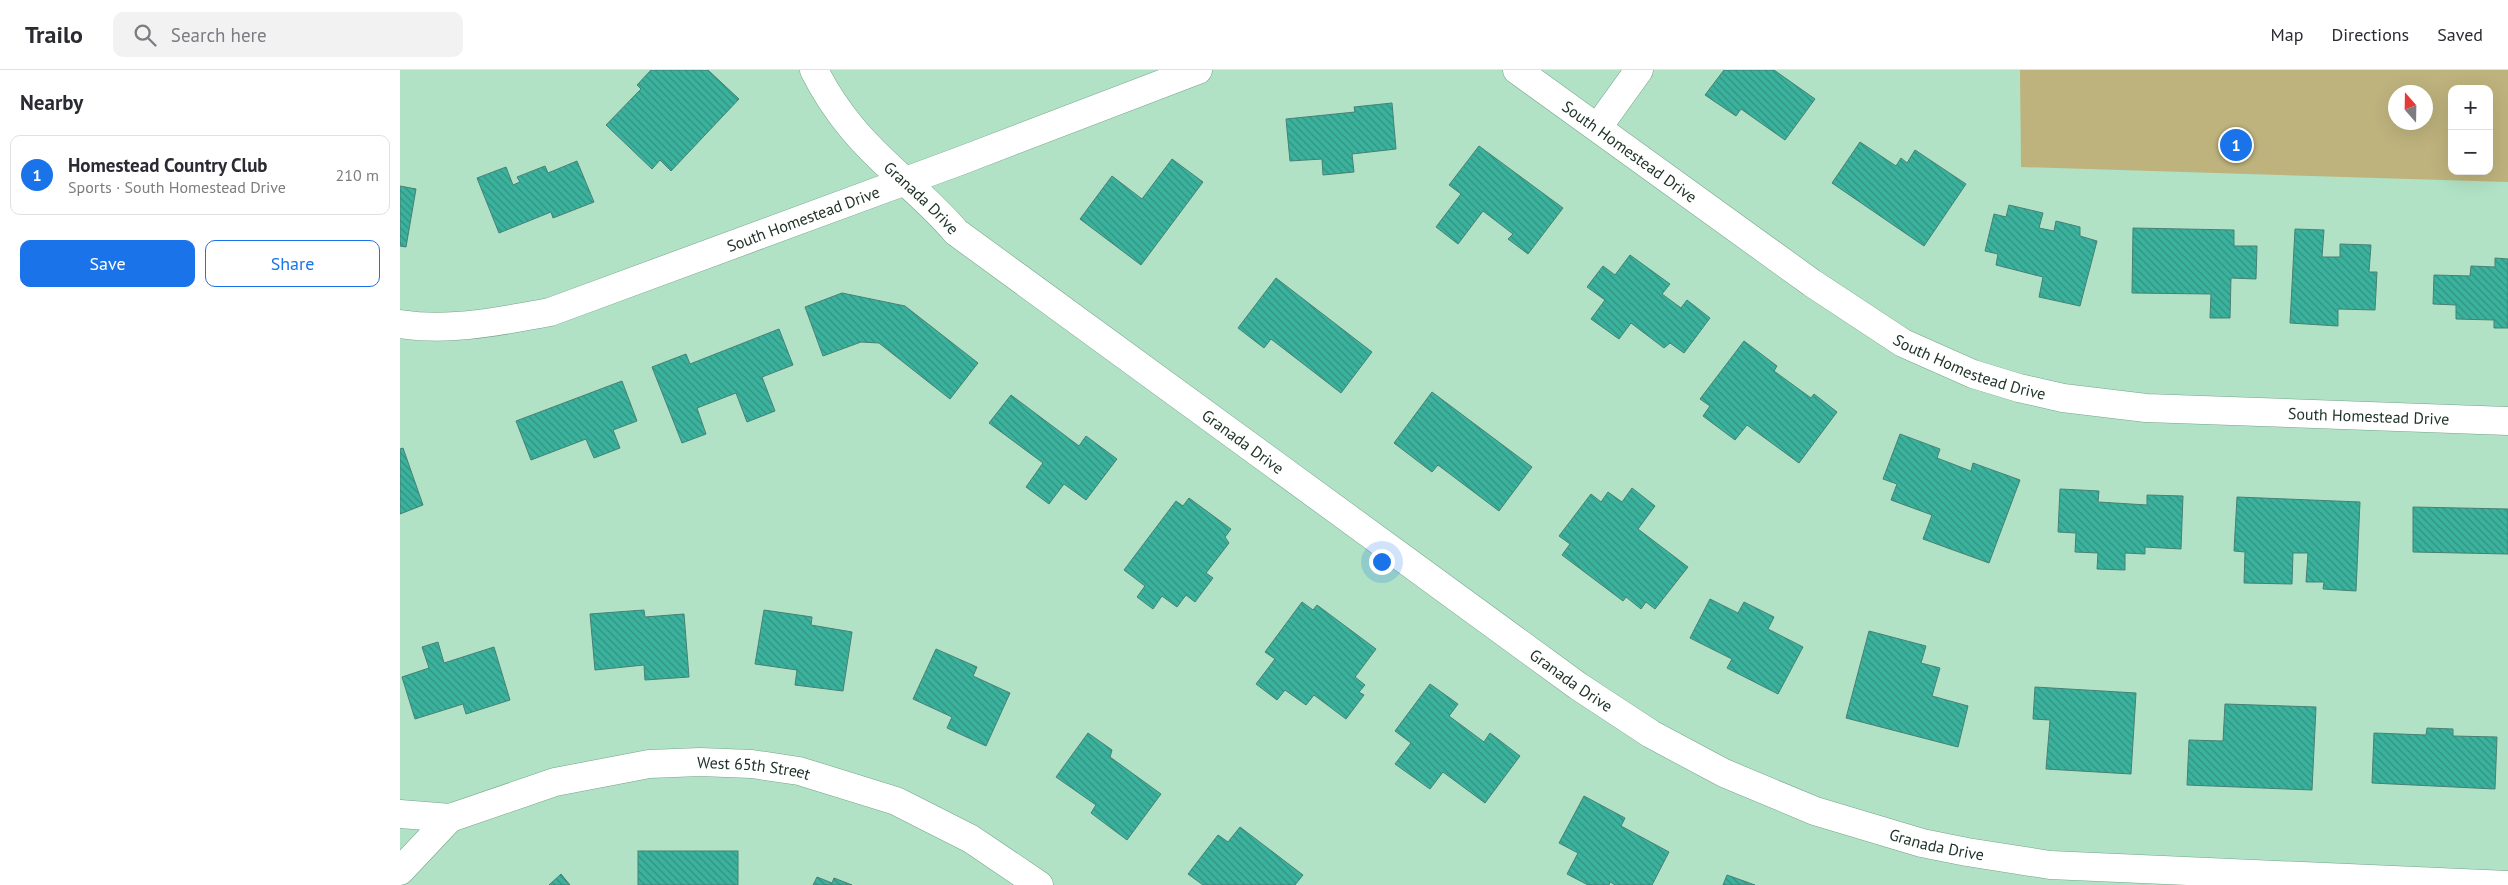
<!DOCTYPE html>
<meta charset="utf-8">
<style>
body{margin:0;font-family:"PT Sans",sans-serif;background:#f2f2f3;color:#2b2b33}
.controls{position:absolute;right:15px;top:15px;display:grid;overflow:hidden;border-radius:10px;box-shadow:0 5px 20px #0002}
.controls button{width:45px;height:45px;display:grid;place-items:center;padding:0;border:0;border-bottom:1px solid #e1e1e2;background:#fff;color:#2b2b33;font:25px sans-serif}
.compass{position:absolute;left:1988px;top:15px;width:45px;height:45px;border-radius:50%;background:#fff;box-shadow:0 5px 20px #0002;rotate:340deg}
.you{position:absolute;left:981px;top:491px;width:18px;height:18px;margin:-12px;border:4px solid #fff;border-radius:50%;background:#1a73e8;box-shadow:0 0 0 8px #1a73e833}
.badge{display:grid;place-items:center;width:32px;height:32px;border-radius:50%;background:#1a73e8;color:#fff;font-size:16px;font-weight:700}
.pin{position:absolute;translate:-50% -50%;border:2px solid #fff;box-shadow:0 1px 5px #0006}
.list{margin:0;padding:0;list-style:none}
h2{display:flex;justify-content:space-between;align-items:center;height:65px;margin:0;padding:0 20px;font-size:21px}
h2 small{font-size:16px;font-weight:400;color:#7c7c81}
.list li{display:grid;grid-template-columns:32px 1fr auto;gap:15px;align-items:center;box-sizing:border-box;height:80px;margin:0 10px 10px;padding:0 10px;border:1px solid #e1e1e2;border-radius:10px}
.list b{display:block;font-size:19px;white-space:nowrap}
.list p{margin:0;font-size:16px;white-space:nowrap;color:#7c7c81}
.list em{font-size:16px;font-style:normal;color:#7c7c81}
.actions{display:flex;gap:10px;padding:15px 20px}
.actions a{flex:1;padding:11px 0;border:1px solid #1a73e8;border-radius:10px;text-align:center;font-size:18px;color:#1a73e8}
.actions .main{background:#1a73e8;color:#fff}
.icon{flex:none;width:28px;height:28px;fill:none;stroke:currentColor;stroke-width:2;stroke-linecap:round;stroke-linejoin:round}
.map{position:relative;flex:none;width:2108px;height:815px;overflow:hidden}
header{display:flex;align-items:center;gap:30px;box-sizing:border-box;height:70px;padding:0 25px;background:#fff;border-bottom:1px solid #e1e1e2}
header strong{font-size:24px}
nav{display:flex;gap:28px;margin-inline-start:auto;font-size:18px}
.search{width:350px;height:45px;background:#f2f2f3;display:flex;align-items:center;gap:12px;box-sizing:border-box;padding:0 18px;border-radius:10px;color:#7c7c81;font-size:19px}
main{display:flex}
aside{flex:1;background:#fff}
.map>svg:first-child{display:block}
</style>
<header>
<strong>Trailo</strong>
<div class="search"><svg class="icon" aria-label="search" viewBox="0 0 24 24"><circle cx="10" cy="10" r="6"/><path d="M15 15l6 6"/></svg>Search here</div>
<nav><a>Map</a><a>Directions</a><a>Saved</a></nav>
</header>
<main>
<aside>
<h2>Nearby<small></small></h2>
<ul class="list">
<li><span class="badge">1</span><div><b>Homestead Country Club</b><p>Sports · South Homestead Drive</p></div><em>210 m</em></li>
</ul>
<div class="actions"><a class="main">Save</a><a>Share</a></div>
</aside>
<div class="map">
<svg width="2108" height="815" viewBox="0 0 2108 815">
<defs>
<pattern id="building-back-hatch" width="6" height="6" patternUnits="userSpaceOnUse" patternTransform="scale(1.25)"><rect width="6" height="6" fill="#3bb29d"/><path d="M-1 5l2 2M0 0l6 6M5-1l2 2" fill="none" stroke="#319280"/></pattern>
</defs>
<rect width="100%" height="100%" fill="#b1e2c5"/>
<path fill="#beb37d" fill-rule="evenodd" d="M1620,0H2108V112L1621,97ZM2052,19H2089V101H2052ZM2026,22V52H1996V22Z"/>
<g fill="url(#building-back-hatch)" stroke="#478175">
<path d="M251,0H308L339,29L271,101L260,90L252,99L206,55L241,19L237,15Z"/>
<path d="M1324,0H1374L1415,29L1385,70L1341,39L1336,46L1305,25Z"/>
<path d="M992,33L996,79L952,84L954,102L923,105L922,89L890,91L886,49L955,42L954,37Z"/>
<path d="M1460,72L1496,96L1501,88L1507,93L1515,80L1566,114L1524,176L1432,113Z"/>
<path d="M1079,76L1163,138L1128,184L1108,169L1113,164L1083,141L1058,174L1036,157L1061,124L1049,115Z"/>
<path d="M772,89L803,112L741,195L680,149L712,106L742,129Z"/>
<path d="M177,91L194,132L153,148L151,142L99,163L77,108L106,97L113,115L120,112L117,107L145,96L148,103Z"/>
<path d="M0,116L16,119L6,177L0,176Z"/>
<path d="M1609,135L1643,143L1639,158L1654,161L1656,151L1680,157V166L1697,171L1680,236L1639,227L1643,207L1596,195L1598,184L1585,181L1594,144L1606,147Z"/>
<path d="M1733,158L1834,160V176H1857L1856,209L1831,208L1830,248H1810L1811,224L1732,223Z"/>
<path d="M1895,159L1924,160L1922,187H1940V174L1971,175L1969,202H1977L1975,240L1938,239V256L1890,253Z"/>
<path d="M1230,185L1270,214L1262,224L1281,238L1287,230L1310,248L1284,283L1270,273L1264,278L1231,253L1219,269L1191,249L1205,230L1187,217L1203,196L1215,205Z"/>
<path d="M2095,188L2108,189V258H2094V250L2056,249V235L2033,234L2034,205L2070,206L2071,196L2095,197Z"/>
<path d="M876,208L972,282L941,323L871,269L864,278L838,258Z"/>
<path d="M442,223L505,236L578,293L550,329L479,273L461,272L423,286L405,237Z"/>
<path d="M379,259L393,295L362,307L375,341L347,352L336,323L297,338L306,364L282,373L252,297L286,284L290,294Z"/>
<path d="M1344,271L1377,296L1374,301L1411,328L1414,324L1437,342L1399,393L1347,355L1335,370L1303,346L1310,336L1300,329Z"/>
<path d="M222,311L237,351L213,360L220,378L194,388L186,369L131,390L116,351Z"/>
<path d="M1032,322L1132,397L1099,441L1038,395L1032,402L994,373Z"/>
<path d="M611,325L679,376L686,366L717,389L686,430L664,414L649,434L626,417L643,393L589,353Z"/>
<path d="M1500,364L1540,379L1537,388L1571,401L1573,393L1620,410L1589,493L1523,469L1532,445L1491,430L1497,414L1483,409Z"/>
<path d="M3,378L23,435L0,444V379Z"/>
<path d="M1232,418L1255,436L1238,459L1288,497L1255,539L1246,532L1241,539L1226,527L1223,531L1162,485L1170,474L1159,466L1191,424L1201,432L1208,422L1222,432Z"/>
<path d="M1660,419L1699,421L1698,432L1747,435V425L1783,426L1781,479L1745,477V484L1725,483V500L1697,499L1698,483L1675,482L1676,463L1658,462Z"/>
<path d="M1837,427L1960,432L1956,521L1923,519L1924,512H1906L1908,483H1893L1892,514L1844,513L1845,482L1834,481Z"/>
<path d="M789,428L831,459L825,467L829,473L806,503L813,508L795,532L786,525L777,537L762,526L753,539L737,527L745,516L724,500L776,431L783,436Z"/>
<path d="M2013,437L2108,439V484L2013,482Z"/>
<path d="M1310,529L1338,543L1344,532L1374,547L1368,559L1403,577L1378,624L1327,598L1332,589L1290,568Z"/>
<path d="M902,532L913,540L917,535L976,579L955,607L965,615L959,622L964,625L946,649L914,625L906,635L885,620L877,630L856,614L875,589L865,582Z"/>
<path d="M244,540L245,547L284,544L289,607L245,610L244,595L195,600L190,544Z"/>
<path d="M364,540L412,547L411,555L452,562L443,621L395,615L397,600L355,594Z"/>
<path d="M1469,561L1526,576L1521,593L1540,598L1532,626L1568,636L1558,677L1446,648Z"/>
<path d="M38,572L44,593L94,577L110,630L66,644L63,634L15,649L2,607L29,598L22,577Z"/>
<path d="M536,579L577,597L573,606L610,623L586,676L547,658L552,647L513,629Z"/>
<path d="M1030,614L1058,634L1049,646L1084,672L1090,663L1120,686L1085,733L1043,702L1030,719L995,694L1011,673L995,661Z"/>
<path d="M1635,617L1736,623L1731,704L1646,699L1650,650L1633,649Z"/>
<path d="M1825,634L1916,637L1912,720L1787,715L1789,670L1823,671Z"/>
<path d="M2027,658L2053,659V666L2097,667L2095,719L1972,713L1974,663L2026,665Z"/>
<path d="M688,663L712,680L710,687L761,724L727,770L691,743L696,735L656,707Z"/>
<path d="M1184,726L1225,748L1221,756L1269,782L1252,815H1215L1210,812L1209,815H1188L1167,804L1178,783L1159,773Z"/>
<path d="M840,757L903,805L895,815H803L788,804L818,765L828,772Z"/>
<rect x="238" y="781" width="100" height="34"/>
<path d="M161,804L170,815H149Z"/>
<path d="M1327,805L1355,815H1323Z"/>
<path d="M417,807L432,813L434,808L452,815H413Z"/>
</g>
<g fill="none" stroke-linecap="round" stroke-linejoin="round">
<defs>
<g id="minor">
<path id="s1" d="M414,0C424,20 437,40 452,58C483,96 524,124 556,162L1178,616L1251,664L1324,703L1415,741L1522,773L1567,782L1650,795L2108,815"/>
<path id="s2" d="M1117,0L1412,213L1503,273L1573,304L1619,318L1663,328L1746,338L2108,351"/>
<path d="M1198,57L1239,0"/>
<path id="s3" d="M0,254C51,262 100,251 150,242L560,91L798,0"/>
<path id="s4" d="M0,744L50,748L155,712L249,694L300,692L352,694L399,701L496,731L571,769L639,815"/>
<path d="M0,801L50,748"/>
</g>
</defs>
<use href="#minor" stroke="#75a489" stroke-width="29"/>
<use href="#minor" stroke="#fff" stroke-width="28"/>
</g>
<g text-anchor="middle" stroke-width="4" stroke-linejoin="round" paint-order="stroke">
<g font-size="16" fill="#213429" stroke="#bef0d2">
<text dy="6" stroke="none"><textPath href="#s2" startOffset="139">South Homestead Drive</textPath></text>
<text dy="6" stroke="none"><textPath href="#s1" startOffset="168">Granada Drive</textPath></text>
<text dy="6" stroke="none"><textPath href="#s3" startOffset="421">South Homestead Drive</textPath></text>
<text dy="6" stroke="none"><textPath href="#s2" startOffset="544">South Homestead Drive</textPath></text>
<text dy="6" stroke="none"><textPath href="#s2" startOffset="949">South Homestead Drive</textPath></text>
<text dy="6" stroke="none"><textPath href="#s1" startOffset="572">Granada Drive</textPath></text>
<text dy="6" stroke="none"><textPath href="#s1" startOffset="978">Granada Drive</textPath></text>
<text dy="6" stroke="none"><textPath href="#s4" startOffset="362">West 65th Street</textPath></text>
<text dy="6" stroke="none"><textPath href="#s1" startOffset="1382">Granada Drive</textPath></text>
</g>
</g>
</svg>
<div class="controls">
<button>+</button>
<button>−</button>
</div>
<svg class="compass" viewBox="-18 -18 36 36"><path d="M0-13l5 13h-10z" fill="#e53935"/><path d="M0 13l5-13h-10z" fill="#7c7c81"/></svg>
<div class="you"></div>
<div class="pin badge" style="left:1836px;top:75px">1</div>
</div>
</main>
